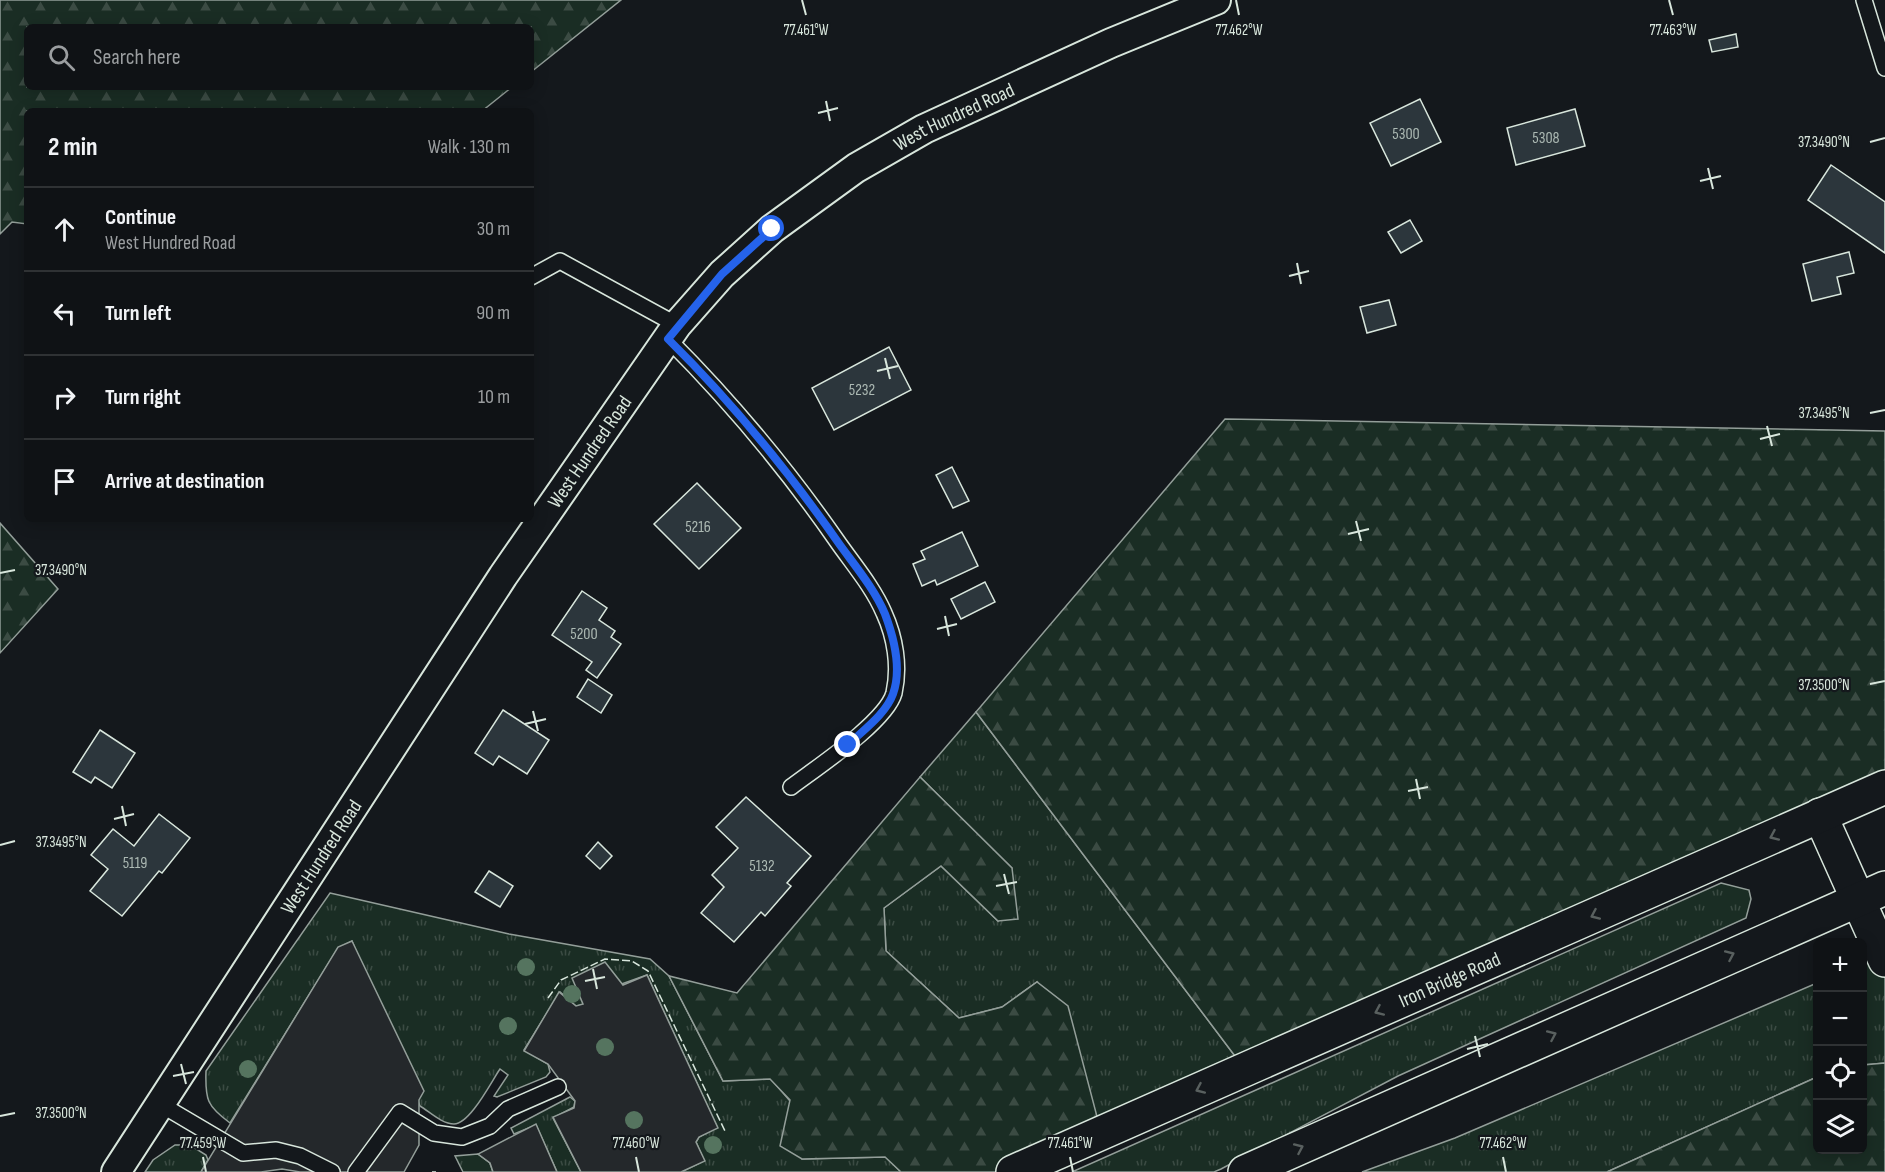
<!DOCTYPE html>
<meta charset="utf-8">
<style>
body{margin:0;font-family:"Sofia Sans Condensed",sans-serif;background:#181b1e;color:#f1f3f6}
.controls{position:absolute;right:18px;bottom:18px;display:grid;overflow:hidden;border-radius:9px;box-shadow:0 3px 15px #0003}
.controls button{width:54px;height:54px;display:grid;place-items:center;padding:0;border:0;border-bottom:2px solid #2f3234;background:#0f1215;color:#f1f3f6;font:30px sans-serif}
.stop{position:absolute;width:18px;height:18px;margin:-14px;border:4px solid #2563eb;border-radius:50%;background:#fff}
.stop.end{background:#2563eb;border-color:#fff;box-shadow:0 2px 6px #0008}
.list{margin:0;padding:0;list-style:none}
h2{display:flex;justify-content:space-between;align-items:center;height:78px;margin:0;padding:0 24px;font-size:26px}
h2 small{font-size:20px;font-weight:400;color:#9b9ea0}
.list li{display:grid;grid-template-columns:39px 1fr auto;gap:18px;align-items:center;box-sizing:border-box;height:84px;padding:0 24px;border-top:2px solid #2f3234}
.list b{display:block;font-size:22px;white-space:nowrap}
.list p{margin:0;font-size:20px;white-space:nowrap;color:#9b9ea0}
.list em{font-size:20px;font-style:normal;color:#9b9ea0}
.icon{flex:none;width:33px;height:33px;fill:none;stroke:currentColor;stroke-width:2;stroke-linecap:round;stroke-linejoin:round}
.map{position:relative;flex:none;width:1885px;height:1172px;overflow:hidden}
.search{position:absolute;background:#0f1215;box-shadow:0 3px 15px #0003;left:24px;top:24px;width:510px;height:66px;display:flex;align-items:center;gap:15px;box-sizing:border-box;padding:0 21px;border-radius:9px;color:#9b9ea0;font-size:22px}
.panel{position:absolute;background:#0f1215;box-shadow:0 3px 15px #0003;left:24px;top:108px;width:510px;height:414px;border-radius:9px}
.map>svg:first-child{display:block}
</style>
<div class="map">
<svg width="1885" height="1172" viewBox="0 0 1885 1172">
<defs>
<pattern id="grass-tufts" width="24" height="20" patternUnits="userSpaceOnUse" patternTransform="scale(1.5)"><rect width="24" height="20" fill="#1a2d24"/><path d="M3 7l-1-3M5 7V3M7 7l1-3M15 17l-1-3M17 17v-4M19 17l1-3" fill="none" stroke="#3b4b43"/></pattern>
<pattern id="forest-firs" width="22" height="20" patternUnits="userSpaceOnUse" patternTransform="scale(1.5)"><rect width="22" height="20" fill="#1a2d24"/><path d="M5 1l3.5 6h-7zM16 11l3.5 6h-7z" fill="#3b4b43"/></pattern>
</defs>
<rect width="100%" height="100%" fill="#14181c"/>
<g fill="url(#grass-tufts)" stroke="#939e99" stroke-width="1.5">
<path d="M976,712L1244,1068L1100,1128L1037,982L1002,1007L959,1018L886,951L884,908L941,866L998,921L1012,868L920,777Z"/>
<path d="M1721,883L1749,890L1751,899L1746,918L1398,1076L1221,1169L1214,1172H1072Z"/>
<path d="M330,893L509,934L650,959L669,976L723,1081L771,1079L790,1101L802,1159L886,1157L901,1172H681L704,1161L696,1142L699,1137L717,1127L647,975L582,998L583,1005L576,1006L560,992L524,1050L548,1064L550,1072L546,1077L497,1097L494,1096L508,1075L500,1069C491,1082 470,1124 454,1124C442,1124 430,1112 420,1106L352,941L338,948L230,1123C207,1106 205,1100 206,1071Z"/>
<path d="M1885,954V1063L1863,1065V963Z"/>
<path d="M1817,983V1077L1607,1172H1362L1455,1138Z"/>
<path d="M570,1097L575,1101L574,1107L553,1118L581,1172H557L536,1125L514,1134L511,1128Z"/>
<path d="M175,1145H190L206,1155L208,1160L201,1172H145L153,1160Z"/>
<path d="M478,1154L490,1163L493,1172H463L455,1156Z"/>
</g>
<g fill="url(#forest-firs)" stroke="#939e99" stroke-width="1.5">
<path d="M0,0H621L531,72V27H27V87H512L482,111H27V224L12,222L0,234Z"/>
<path d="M1225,419L1885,431V785L1244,1068L976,712Z"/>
<path d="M0,523L58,589L0,653Z"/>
<path d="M920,777L1012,868L1018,919L998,921L941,866L884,908L886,951L959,1018L1002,1007L1037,982L1068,1006L1100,1128L1000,1172H901L885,1157L802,1159L780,1146L790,1100L770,1079L723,1081L669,976L737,993Z"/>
<path d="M1885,1063V1172H1607L1817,1077L1818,1150H1862L1863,1065Z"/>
</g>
<g fill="#24282b" stroke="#939e99" stroke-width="1.5">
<path d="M352,941L424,1091L419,1100V1145L404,1172H300L282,1169L261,1172H201L338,947Z"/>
<path d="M605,962L623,985L647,975L718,1128L699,1137L696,1142L705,1161L681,1172H581L553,1117L574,1108L575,1101L548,1064L524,1051L559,992L576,1006L583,1004L572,978Z"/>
<path d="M536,1124L557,1172H493L490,1163L478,1154Z"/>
</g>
<g fill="#2c363c" stroke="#d8e6dc" stroke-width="1.5">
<path d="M1736,34L1738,47L1712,52L1709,40Z"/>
<path d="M1420,99L1441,142L1391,166L1370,123Z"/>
<path d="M1575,109L1585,146L1516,165L1507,128Z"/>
<path d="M1831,165L1885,202V253L1808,200Z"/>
<path d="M1410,220L1422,241L1401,253L1388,232Z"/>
<path d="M1849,252L1854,273L1837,277L1841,294L1812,301L1803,264Z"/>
<path d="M1389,300L1396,325L1367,333L1360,307Z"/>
<path d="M889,347L911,390L834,430L812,388Z"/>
<path d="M952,467L969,501L953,508L936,475Z"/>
<path d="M697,483L741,528L699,569L654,524Z"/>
<path d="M962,532L978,566L937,585L935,580L922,586L913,564L925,559L921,551Z"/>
<path d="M985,582L995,602L961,619L951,599Z"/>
<path d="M582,591L607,608L599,620L615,631L611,637L621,644L597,678L586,670L592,662L552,635Z"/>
<path d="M588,679L612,695L601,713L577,697Z"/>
<path d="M503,710L549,740L527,774L499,756L493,765L475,753Z"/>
<path d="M100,730L135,753L112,788L95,777L91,783L73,772Z"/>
<path d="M746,797L811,856L787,883L791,886L765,916L761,912L734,942L701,913L724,887L712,875L738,848L716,827Z"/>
<path d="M159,814L190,838L162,873L159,871L122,916L90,891L108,869L91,855L113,829L134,846Z"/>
<path d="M598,842L612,856L600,869L586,856Z"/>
<path d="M489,871L513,886L500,907L475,892Z"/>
</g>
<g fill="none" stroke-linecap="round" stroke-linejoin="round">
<defs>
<g id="service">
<path d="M1864,0L1885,68"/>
<path d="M531,277L560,261L677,325"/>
<path d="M668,339C730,401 787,469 837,541C853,564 873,587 884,613C895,637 900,666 894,693C886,722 816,768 791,787"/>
<path d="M160,1104L243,1153L276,1150L300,1156L332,1172"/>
<path d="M356,1172L400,1112L434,1133L462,1137L490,1126L508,1109L558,1087"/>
</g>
<g id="minor">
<path id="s1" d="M116,1172L503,576L677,325L722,274L772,229L856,168L924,129L1111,43L1216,0"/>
</g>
<path id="tertiary" d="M1820,815L1885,960"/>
<g id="primary">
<path id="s2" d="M1013,1172L1885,787"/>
<path d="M1245,1172L1885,888"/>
</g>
</defs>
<use href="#service" stroke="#d8e6dc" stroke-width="18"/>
<use href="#minor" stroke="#d8e6dc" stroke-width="32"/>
<use href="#tertiary" stroke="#d8e6dc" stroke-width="36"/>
<use href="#primary" stroke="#d8e6dc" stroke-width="36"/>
<use href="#service" stroke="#14181c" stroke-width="15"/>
<use href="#minor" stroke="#14181c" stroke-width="28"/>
<use href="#tertiary" stroke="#14181c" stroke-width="33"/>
<use href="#primary" stroke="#14181c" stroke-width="33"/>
<g stroke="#d8e6dc" stroke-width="1.5" stroke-dasharray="8 3" stroke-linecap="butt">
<path d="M548,998L561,980L605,959L632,961L648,971L725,1131"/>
<path d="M432,1172H436"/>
</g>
</g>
<g fill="#55745f">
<circle cx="526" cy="967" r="9"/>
<circle cx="572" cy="994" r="9"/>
<circle cx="508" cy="1026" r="9"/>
<circle cx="605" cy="1047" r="9"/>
<circle cx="248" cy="1069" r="9"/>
<circle cx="634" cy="1120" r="9"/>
<circle cx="713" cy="1145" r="9"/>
</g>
<defs><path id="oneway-chevron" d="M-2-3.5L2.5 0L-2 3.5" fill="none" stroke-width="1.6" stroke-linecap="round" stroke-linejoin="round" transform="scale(1.5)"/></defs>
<g stroke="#59605f">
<use href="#oneway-chevron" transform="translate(1774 836) rotate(156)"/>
<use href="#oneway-chevron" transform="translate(1595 915) rotate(156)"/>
<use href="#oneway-chevron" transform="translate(1730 955) rotate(-24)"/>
<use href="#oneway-chevron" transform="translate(1379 1011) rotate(156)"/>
<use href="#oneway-chevron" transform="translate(1552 1035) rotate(-24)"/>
<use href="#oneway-chevron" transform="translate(1200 1089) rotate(156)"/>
<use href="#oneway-chevron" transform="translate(1299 1148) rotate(-24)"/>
</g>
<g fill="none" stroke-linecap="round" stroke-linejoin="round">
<path stroke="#2563eb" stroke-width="8" d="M772,229L722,274L668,339C732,402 789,472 840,545C856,567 875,590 885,614C894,638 902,669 893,694C886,714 862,731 848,745"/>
</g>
<path fill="none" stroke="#d8e6dc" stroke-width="2" d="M802,0L806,15M1236,0L1239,15M1669,0L1673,15M826,101L830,121M818,113L838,108M1870,142L1885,138M1708,168L1713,189M1700,181L1721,176M1297,263L1301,284M1289,276L1309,271M885,358L890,379M877,371L898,366M1870,413L1885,410M1767,426L1772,446M1760,439L1780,434M1356,521L1361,541M1348,534L1369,529M0,573L15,570M945,616L949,636M937,629L957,624M1870,684L1885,681M533,711L538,731M525,724L546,719M1416,779L1420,799M1408,791L1428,787M122,806L126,826M114,819L134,814M0,845L15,841M1004,874L1009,894M996,886L1017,882M593,969L597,989M585,981L605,977M1475,1036L1480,1057M1467,1049L1488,1044M181,1064L186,1084M173,1076L194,1072M0,1116L15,1113M203,1157L206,1172M636,1157L639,1172M1070,1157L1073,1172M1503,1157L1506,1172"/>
<g text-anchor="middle" stroke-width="4.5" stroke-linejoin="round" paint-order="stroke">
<g font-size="16" fill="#adbab4">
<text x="1406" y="139">5300</text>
<text x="1546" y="143">5308</text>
<text x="862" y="395">5232</text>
<text x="698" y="532">5216</text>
<text x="584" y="639">5200</text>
<text x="135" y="868">5119</text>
<text x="762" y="871">5132</text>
</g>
<g font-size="20" fill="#d8e6dc" stroke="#14181c">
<text dy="7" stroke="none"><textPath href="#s1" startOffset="1366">West Hundred Road</textPath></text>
<text dy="7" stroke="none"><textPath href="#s1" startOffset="862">West Hundred Road</textPath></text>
<text dy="7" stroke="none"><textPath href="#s1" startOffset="376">West Hundred Road</textPath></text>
<text dy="7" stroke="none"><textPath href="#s2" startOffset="477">Iron Bridge Road</textPath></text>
</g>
</g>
<g font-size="15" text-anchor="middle" fill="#d8e6dc" stroke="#14181c" stroke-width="4.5" stroke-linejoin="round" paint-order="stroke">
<text x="806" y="35">77.461°W</text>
<text x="1239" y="35">77.462°W</text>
<text x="1673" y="35">77.463°W</text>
<text x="1824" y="147">37.3490°N</text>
<text x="1824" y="418">37.3495°N</text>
<text x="61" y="575">37.3490°N</text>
<text x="1824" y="690">37.3500°N</text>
<text x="61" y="847">37.3495°N</text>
<text x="61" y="1118">37.3500°N</text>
<text x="203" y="1148">77.459°W</text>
<text x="636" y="1148">77.460°W</text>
<text x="1070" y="1148">77.461°W</text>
<text x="1503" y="1148">77.462°W</text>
</g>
</svg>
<div class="controls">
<button>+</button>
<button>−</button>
<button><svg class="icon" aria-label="locate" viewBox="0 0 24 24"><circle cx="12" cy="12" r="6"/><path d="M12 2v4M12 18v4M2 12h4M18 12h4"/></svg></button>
<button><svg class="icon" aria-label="layers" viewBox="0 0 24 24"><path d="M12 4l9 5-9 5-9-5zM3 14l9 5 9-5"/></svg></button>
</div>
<div class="stop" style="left:772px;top:229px"></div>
<div class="stop end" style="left:848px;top:745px"></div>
<div class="search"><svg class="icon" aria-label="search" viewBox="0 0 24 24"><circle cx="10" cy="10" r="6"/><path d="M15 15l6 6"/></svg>Search here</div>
<section class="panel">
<h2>2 min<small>Walk · 130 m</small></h2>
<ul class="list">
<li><svg class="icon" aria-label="ahead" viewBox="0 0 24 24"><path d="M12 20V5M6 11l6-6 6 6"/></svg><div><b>Continue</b><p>West Hundred Road</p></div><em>30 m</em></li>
<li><svg class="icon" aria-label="left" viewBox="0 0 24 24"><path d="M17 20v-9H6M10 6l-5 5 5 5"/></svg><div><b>Turn left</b></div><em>90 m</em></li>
<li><svg class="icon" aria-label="right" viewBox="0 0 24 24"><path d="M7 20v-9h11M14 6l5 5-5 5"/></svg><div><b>Turn right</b></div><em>10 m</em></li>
<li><svg class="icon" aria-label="arrive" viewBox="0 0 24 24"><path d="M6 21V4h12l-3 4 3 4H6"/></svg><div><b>Arrive at destination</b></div></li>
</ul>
</section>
</div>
